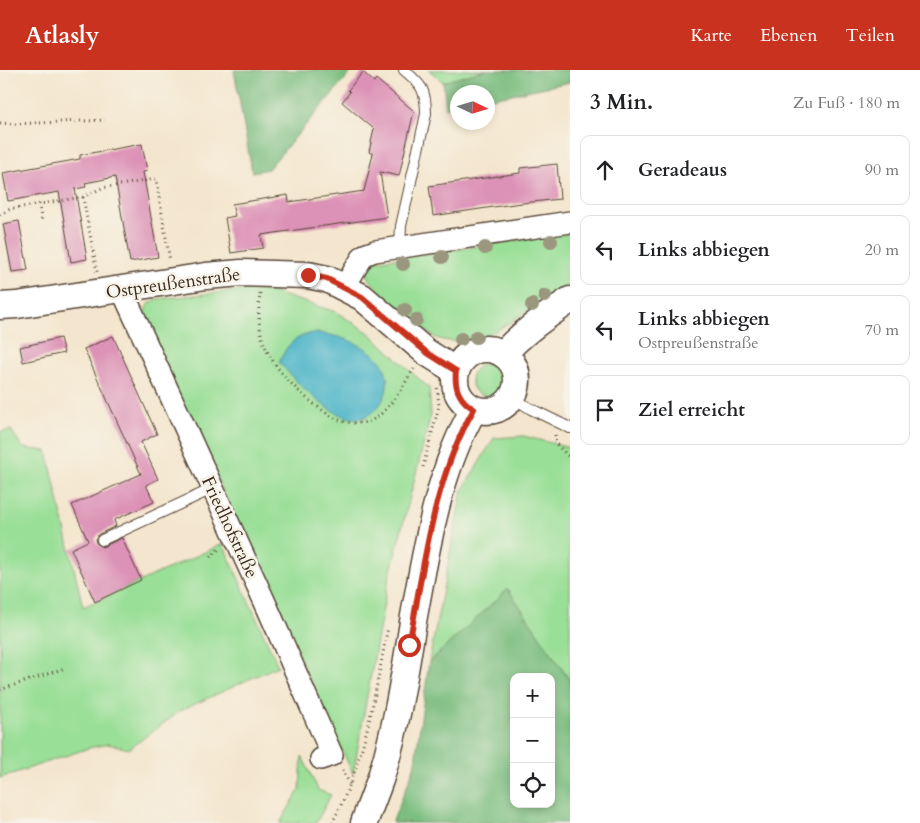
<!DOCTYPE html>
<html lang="de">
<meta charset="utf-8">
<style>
body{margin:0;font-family:Cardo,serif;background:#f2f2f2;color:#202124}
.controls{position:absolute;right:15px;bottom:15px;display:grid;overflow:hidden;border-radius:10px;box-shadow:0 2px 8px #0003}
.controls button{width:45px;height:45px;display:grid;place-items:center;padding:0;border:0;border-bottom:1px solid #e0e0e0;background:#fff;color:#202124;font:25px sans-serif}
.compass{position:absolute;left:450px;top:15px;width:45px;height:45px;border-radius:50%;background:#fff;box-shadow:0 2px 8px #0003;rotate:94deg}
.stop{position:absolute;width:15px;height:15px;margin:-11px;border:4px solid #c8321e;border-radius:50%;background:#fff}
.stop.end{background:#c8321e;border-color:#fff;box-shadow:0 1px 5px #0008}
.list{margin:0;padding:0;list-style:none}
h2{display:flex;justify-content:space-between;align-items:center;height:65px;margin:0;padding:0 20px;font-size:21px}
h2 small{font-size:16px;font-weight:400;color:#757577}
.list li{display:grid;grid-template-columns:32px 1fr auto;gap:15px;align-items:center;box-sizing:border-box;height:70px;margin:0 10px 10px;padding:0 10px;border:1px solid #e0e0e0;border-radius:10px}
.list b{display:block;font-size:19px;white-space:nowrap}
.list p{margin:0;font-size:16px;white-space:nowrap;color:#757577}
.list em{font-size:16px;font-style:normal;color:#757577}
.icon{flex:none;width:28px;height:28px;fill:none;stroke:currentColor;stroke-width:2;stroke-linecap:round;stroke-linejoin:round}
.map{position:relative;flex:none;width:570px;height:753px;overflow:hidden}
header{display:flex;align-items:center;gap:30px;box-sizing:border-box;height:70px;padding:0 25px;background:#c8321e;color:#fff}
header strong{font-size:24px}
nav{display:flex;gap:28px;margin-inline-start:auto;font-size:18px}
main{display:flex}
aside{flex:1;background:#fff}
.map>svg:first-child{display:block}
</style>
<header>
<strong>Atlasly</strong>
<nav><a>Karte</a><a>Ebenen</a><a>Teilen</a></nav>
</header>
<main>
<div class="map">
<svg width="570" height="753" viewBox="0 0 570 753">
<rect width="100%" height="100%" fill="#f7f3e8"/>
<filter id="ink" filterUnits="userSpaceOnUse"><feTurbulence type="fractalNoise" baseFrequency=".02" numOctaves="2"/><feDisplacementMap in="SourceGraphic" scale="10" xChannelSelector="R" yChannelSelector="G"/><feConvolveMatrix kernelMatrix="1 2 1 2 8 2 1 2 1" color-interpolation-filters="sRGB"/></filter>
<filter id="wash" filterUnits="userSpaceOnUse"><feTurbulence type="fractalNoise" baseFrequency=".0096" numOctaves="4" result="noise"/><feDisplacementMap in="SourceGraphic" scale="20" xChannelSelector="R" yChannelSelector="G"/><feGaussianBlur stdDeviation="1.12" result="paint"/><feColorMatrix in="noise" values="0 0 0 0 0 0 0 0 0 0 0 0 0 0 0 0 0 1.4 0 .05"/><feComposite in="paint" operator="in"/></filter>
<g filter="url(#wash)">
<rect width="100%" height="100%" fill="#f4e6ce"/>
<g fill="#9adf97" stroke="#6a845a">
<path d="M429,0H486L443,12Z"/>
<path d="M570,163V214C555,222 541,231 527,241C509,253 493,266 470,270C459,272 447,272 436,268C426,263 370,215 368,206C366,199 368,194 375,191Z"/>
<path d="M244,220L269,221L336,242L368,262L429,318L431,345L387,516L353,704L145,252C143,240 146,234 157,229Z"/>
<circle cx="487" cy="310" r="16"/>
<path d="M11,360L23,378L47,381L83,537L223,474L278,596L180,641L129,679L108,674L89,678L0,708V362Z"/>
<path d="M524,366L570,378V611L508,519L429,592L462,421L494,368Z"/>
<path d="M302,686L318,720L331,725L316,753H280L300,719Z"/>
</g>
<g fill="#7bbe80" stroke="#5b744f" fill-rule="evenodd">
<path d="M234,0H353L268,99L252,102Z"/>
<path d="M486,0H570V12L488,29V22H458L457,35L446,38L443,12Z"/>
<path d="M508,519L570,611V753H392L414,698L429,592ZM514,607H551V734H514Z"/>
</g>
<path fill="#4ab4c8" stroke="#426f73" d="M313,263C336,263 379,277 386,302C393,324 374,353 350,348C325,343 295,311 279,292C288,274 292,268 313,263Z"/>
<g id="blocks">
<g fill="#dc91b6">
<path d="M363,2L374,12L376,9L414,41L399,106L380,102L387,147L261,165L263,178L231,183L225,148L235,146L232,134L288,125L289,132L364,121L373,84L369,82L374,59L342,32L350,22L348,20Z"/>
<path d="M142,74L147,101L143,102L158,187L130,192L115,107L85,113L86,117L75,119L87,189L71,192L59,122L8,131L3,103L80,89V85Z"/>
<path d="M557,94L560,129L514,134L433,146L429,116L520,103V98Z"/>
<path d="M19,151L28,200L12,202L3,154Z"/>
<path d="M113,266L157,364L141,372L158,409L146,415L154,432L114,450L116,456L99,464L95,469L96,473L102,477L122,468L141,510L95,532L71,479L88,471L72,435L141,404L84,279Z"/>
<path d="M60,268L64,283L23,292L20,277Z"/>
</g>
</g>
</g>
<g filter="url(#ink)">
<use href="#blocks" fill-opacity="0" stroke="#574638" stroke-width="1"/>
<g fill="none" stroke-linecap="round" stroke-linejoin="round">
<defs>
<g id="service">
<path d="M400,176L401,156L426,44C426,20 422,15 404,0"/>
<path d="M512,327L531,339L570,358"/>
<path d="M102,470L212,419"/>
</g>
<g id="minor">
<path d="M344,217L364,185L375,181L570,152"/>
<path d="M122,220L268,539L332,685L321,689"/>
</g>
<g id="tertiary">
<path d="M0,236L17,235L206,206L241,203L308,205L327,209L362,227L426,282L456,301"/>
<circle cx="486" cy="310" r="31"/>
<path d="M503,284C523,262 546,246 570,230"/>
<path d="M364,753C369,739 375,724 380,710C397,657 405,601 414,546C427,476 438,402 474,339"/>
</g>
</defs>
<use href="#service" stroke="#574638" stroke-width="12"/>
<use href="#minor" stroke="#574638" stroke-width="24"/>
<use href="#tertiary" stroke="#574638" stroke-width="29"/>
<g stroke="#574638" stroke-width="3" stroke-dasharray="1 4" stroke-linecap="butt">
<path d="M0,53L15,54L105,50"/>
<path d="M83,127L97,202"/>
<path d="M39,134L42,153"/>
<path d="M0,145L10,139L83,127L102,118L156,109L170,191"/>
<path d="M260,223C258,242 258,259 265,276C275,302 309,333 333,347C343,353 359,355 370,351C390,342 402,316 414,299"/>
<path d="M555,365L556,374L570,388"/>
<path d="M423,397L439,336L437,316"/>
<path d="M210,487L219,479"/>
<path d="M0,620L65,598"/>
<path d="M342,700L350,714"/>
<path d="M332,753C365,693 375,623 388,557"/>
</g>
<use href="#service" stroke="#fff" stroke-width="10"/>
<use href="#minor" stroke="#fff" stroke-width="21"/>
<use href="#tertiary" stroke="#fff" stroke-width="26"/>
</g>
<g fill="#9b977e">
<circle cx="551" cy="171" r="7"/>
<circle cx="485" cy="178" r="7"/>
<circle cx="442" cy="187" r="7"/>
<circle cx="403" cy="194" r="7"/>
<circle cx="545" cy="226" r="7"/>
<circle cx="532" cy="235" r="7"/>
<circle cx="405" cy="240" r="7"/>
<circle cx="416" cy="250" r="7"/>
<circle cx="476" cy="267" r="7"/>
<circle cx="461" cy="269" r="7"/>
</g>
</g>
<g fill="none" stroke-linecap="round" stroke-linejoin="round" filter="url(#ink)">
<path stroke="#c8321e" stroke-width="6" d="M308,205L327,209L362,227L426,282L456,301C454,318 459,330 474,339C433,410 424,495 409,575"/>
</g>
<g text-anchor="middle" stroke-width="5" stroke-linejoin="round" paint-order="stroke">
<g font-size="18" fill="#3b2a1e" stroke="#f7f3e8">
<text transform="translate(173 213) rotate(-8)" y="6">Ostpreußenstraße</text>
<text transform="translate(230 457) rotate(65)" y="6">Friedhofstraße</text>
</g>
</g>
</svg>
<div class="controls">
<button>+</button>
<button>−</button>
<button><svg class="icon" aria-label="locate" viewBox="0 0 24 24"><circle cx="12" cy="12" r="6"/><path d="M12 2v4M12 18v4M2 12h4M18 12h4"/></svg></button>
</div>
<svg class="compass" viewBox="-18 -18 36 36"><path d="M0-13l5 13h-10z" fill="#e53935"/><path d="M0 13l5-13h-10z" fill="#757577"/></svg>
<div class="stop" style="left:409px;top:575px"></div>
<div class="stop end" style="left:308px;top:205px"></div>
</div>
<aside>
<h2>3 Min.<small>Zu Fuß · 180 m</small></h2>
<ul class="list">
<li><svg class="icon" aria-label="ahead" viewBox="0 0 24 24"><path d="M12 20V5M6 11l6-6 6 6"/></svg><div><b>Geradeaus</b></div><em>90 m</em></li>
<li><svg class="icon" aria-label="left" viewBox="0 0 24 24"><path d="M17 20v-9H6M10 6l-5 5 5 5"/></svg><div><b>Links abbiegen</b></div><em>20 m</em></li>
<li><svg class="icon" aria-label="left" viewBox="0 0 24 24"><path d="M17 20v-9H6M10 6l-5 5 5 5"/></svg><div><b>Links abbiegen</b><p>Ostpreußenstraße</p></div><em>70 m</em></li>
<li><svg class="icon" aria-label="arrive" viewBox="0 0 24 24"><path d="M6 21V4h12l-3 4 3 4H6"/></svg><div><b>Ziel erreicht</b></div></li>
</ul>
</aside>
</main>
